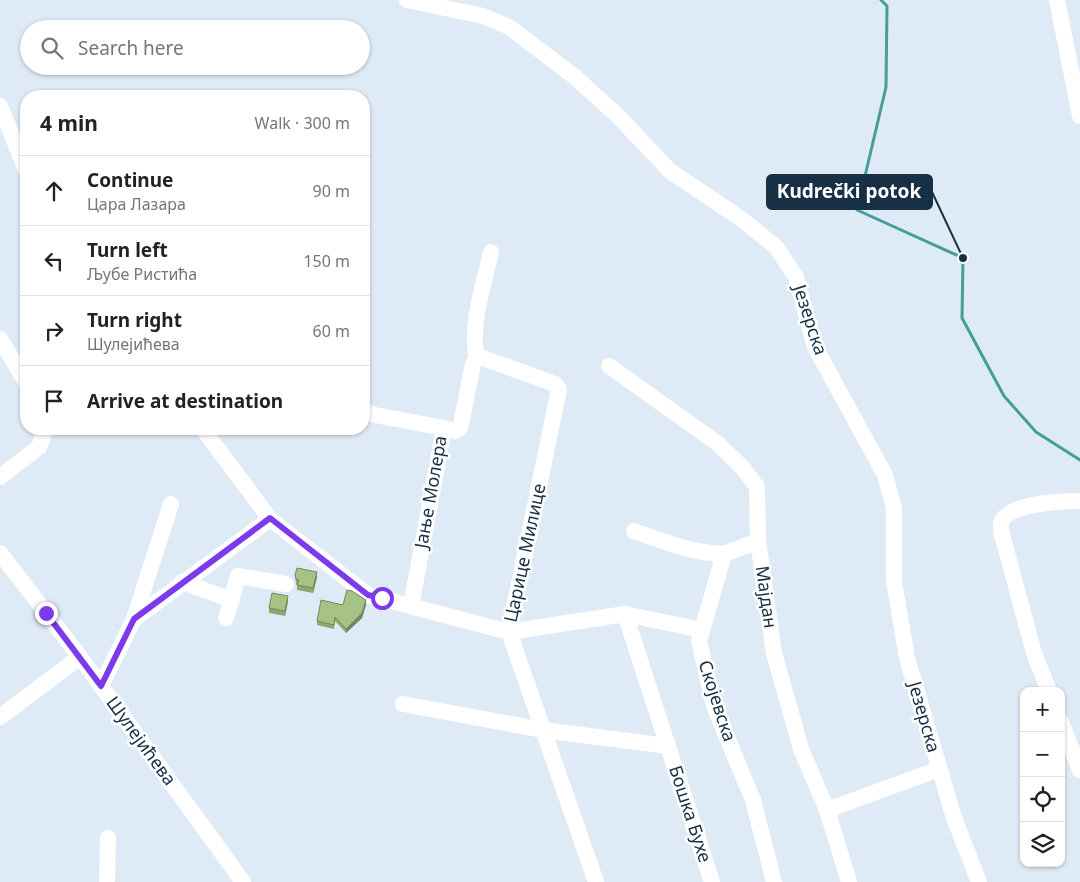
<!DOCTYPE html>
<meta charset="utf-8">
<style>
body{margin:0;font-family:"Noto Sans",sans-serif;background:#f6f6f6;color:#222}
.controls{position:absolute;right:15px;bottom:15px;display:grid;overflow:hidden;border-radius:10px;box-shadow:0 1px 4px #0004}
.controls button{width:45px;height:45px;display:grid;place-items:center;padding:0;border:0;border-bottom:1px solid #e0e0e0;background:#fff;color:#222;font:25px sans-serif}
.stop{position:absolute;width:15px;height:15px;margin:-11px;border:4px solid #7c3aed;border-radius:50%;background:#fff}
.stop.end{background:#7c3aed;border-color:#fff;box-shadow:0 1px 5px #0008}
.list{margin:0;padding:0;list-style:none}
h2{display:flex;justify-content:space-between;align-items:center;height:65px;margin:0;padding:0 20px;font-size:21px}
h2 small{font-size:16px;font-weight:400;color:#767676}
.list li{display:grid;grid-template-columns:32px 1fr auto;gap:15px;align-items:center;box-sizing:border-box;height:70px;padding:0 20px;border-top:1px solid #e0e0e0}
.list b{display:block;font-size:19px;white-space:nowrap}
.list p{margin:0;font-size:16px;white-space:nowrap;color:#767676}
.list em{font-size:16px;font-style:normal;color:#767676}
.icon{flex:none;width:28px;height:28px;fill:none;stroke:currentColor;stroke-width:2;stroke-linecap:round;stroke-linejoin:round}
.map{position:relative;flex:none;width:1080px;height:882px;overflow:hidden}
.search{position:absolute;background:#fff;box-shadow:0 1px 4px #0004;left:20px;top:20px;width:350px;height:55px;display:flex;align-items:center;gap:12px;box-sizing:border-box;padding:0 18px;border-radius:28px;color:#767676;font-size:19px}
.panel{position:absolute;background:#fff;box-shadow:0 1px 4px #0004;left:20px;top:90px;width:350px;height:345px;border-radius:20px}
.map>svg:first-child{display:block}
</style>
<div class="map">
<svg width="1080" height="882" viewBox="0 0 1080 882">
<rect width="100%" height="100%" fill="#deeaf6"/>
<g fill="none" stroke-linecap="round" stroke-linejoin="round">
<path stroke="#449f97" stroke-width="3" d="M881,0L887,6L886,87L857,210L963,258L962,318L1004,396L1036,432L1080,460"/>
<g stroke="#fff" stroke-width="16">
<path d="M407,0L483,16L509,27L575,77L618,116L670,171L740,218L776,247L796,277L815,347L885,475L894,508V581L907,658L954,818L979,882"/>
<path d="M1057,0L1080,116"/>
<path d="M0,106L26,170"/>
<path d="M0,339L26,382"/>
<path d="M477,358H483L555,384L559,389L509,632L596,882"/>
<path d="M609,366L717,443L743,468L757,487L758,541L774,653L801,749L827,810L849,882"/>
<path d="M364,411L375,415L444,428L411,606"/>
<path d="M444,428L455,431L459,429L461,424L473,364L477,358C469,329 484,283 491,252"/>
<path d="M203,429L270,519L368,595L509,632L625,614L702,630"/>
<path d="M0,477L39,447L46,429"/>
<path d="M634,531C666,542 690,553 724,554"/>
<path d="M758,541L724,554L699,641L714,706L753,800L774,882"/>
<path d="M0,553L80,657L243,882"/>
<path d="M182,582L232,600"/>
<path d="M625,614L712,882"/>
<path d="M226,618L238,576L286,584"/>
<path d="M134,619L171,504"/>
<path d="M101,686L134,619L270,519"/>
<path d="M1049,691L1034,653L1001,531C1001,530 1001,524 1001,523C1007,503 1063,501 1080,501"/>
<path d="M403,704L543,730L668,746"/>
<path d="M0,717L80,657"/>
<path d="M1061,722L1080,770"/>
<path d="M827,810L939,769"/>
<path d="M107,882L108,838"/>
</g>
</g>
<g fill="#90a772">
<path d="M295,575L317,577L313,593L297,590V585L296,584Z"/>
<path d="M288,601L285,616L269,613V608Z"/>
<path d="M366,605L362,618L346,633L335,621L334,629L317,625V621Z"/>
</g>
<g fill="#75885d">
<path d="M317,572V577L313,593V588Z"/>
<path d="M288,596V601L285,616V611Z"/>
<path d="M366,600V605L362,618L346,633V629Z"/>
</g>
<g fill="#a7c285" stroke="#75885d">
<path d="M297,568L317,572L313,588L297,585L299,580L296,579L295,575Z"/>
<path d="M347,590L352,591L366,600L362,613L346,629L335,617L334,625L317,621L321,600L343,605Z"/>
<path d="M272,593L288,596L285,611L269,608Z"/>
</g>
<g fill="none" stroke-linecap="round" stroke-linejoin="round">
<path stroke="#7c3aed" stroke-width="6" d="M46,613L101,686L134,619L270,518L368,595L382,598"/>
</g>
<g text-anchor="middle" stroke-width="5" stroke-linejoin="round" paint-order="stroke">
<g font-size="18" fill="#173046" stroke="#fff">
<text transform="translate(810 320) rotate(72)" y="6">Језерска</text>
<text transform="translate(431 492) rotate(-80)" y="6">Јање Молера</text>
<text transform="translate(525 553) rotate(-78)" y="6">Царице Милице</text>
<text transform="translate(766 597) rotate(82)" y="6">Мајдан</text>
<text transform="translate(717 701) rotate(72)" y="6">Скојевска</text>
<text transform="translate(924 717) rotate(74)" y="6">Језерска</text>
<text transform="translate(141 741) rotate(54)" y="6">Шулејићева</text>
<text transform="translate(690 814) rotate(72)" y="6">Бошка Бухе</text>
</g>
</g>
<path fill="none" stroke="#173046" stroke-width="2" d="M963 258L932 192"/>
<circle fill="#173046" stroke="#fff" stroke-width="2" cx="963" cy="258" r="5"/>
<rect fill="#173046" stroke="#173046" stroke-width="2" x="767" y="175" width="165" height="34" rx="5"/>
<g font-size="19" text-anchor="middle" font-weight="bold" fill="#fff">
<text x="849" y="198">Kudrečki potok</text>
</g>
</svg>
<div class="controls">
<button>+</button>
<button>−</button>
<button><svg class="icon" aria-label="locate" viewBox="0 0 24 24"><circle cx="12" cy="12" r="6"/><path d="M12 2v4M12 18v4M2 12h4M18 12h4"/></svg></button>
<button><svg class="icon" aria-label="layers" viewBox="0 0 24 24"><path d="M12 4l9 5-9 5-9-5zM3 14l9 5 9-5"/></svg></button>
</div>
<div class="stop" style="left:382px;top:598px"></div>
<div class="stop end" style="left:46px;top:613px"></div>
<div class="search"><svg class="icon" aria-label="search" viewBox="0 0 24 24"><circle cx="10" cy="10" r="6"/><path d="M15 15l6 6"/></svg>Search here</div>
<section class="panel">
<h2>4 min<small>Walk · 300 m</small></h2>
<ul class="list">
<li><svg class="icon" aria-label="ahead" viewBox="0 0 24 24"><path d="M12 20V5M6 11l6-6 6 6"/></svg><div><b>Continue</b><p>Цара Лазара</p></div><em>90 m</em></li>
<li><svg class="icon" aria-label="left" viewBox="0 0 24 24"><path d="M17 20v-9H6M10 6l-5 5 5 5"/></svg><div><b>Turn left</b><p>Љубе Ристића</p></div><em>150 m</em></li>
<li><svg class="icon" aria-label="right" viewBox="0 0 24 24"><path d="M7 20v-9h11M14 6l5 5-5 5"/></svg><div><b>Turn right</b><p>Шулејићева</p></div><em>60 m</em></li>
<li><svg class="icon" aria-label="arrive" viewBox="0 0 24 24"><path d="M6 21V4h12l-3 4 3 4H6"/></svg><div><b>Arrive at destination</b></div></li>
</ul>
</section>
</div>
